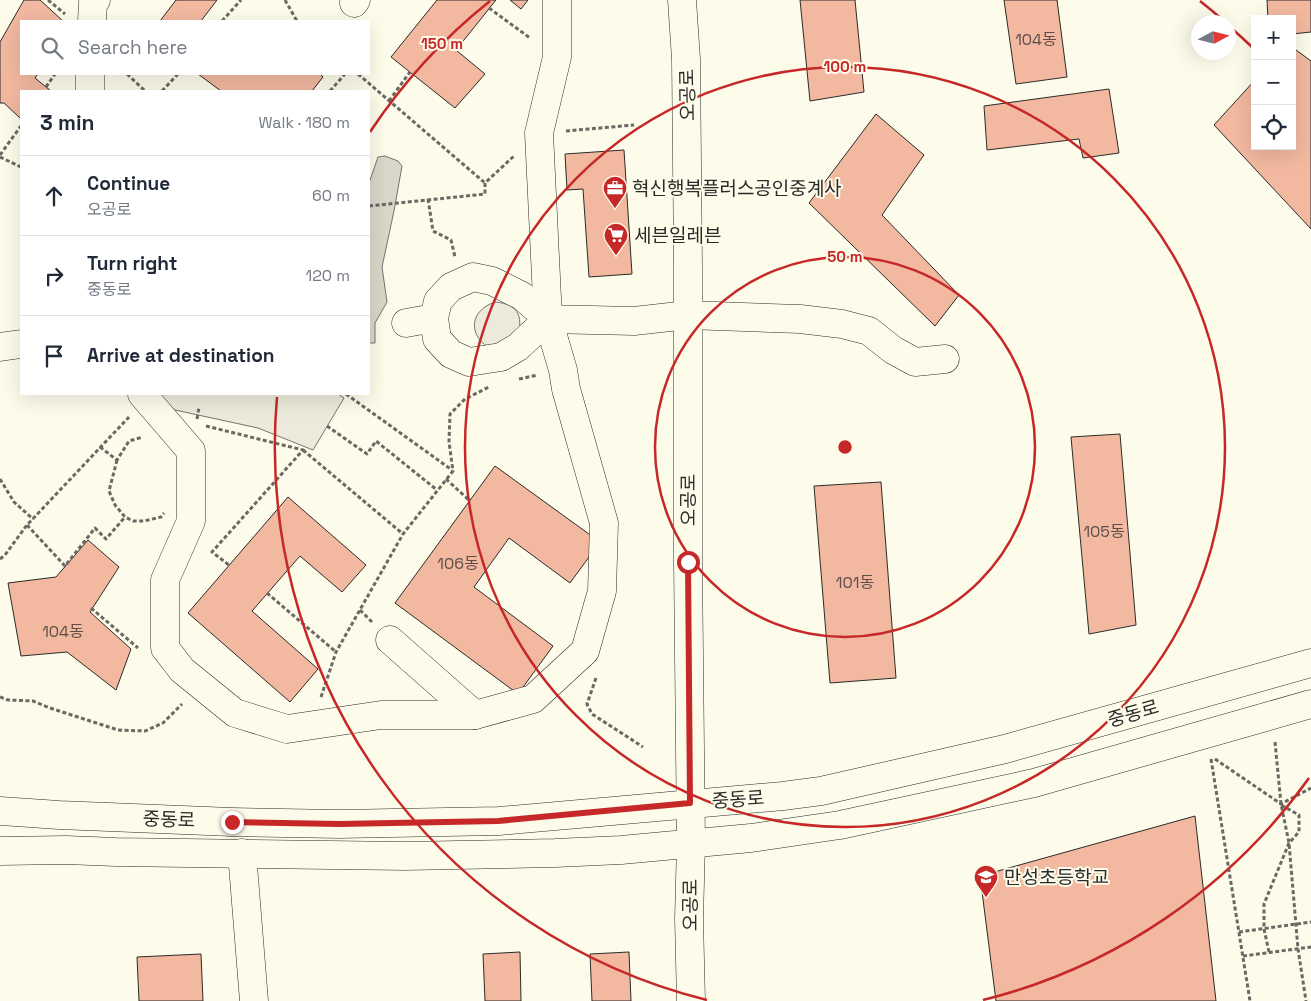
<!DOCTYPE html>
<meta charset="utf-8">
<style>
body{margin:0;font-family:"Space Grotesk","Noto Sans KR",sans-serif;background:#f2f2f3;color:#1f2937}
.controls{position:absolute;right:15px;top:15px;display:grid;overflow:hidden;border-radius:0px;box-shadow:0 5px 20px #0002}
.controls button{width:45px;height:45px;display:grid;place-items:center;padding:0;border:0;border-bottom:1px solid #e0e1e3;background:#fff;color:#1f2937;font:25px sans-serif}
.compass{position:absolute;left:1191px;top:15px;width:45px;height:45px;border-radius:50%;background:#fff;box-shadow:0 5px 20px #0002;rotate:83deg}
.stop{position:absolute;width:15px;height:15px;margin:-11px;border:4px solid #c62828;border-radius:50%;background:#fff}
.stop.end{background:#c62828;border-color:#fff;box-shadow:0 1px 5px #0008}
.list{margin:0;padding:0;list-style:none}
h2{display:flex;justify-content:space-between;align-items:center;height:65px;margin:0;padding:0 20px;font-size:21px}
h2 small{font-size:16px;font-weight:400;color:#747a83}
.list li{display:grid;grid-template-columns:32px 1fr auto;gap:15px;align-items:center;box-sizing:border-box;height:80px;padding:0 20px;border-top:1px solid #e0e1e3}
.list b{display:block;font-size:19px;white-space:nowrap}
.list p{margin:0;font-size:16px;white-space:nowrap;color:#747a83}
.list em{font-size:16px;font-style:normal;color:#747a83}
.icon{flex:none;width:28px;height:28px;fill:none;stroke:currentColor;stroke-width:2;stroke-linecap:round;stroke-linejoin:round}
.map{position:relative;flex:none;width:1311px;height:1001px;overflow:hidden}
.search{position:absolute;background:#fff;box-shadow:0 5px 20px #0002;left:20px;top:20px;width:350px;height:55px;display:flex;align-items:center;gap:12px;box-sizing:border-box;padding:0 18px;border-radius:0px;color:#747a83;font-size:19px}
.panel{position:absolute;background:#fff;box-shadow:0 5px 20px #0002;left:20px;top:90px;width:350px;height:305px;border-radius:0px}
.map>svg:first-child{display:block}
</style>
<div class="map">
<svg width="1311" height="1001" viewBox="0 0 1311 1001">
<rect width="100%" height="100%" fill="#fdfbea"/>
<g fill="#ecebdb" stroke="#74746e">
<path d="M495,302C521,304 523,319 517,340L488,347C467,333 471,310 495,302Z"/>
<path d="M149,394H338L344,398L313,450L258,428L152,405Z"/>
</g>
<path fill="#d8d7c9" stroke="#74746e" d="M385,156L398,161L402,166L394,211L382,267L387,302L375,323V343H369V183L378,157Z"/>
<g fill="#f2b8a0" stroke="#2b2b2b">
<path d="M24,0H40L63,21H21V74H38L35,78L51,91H21V119L4,103H0V42Z"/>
<path d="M176,0H217L201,21H160Z"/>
<path d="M437,0H496L456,50L485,74L455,108L391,57Z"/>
<path d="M510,0H528L521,9Z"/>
<path d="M800,0H855L864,92L810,101Z"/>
<path d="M1004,0H1057L1067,77L1016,84Z"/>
<path d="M1267,0H1311V32L1292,34V19H1268Z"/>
<path d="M1292,47L1311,61V229L1214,125L1255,80V146H1292Z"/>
<path d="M198,74H320L323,77L312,91H221Z"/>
<path d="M1109,89L1119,153L1083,158L1079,139L987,150L984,106Z"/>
<path d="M876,114L924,155L882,215L959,295L935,326L809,203Z"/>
<path d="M624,150L632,274L589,277L583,189L567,190L565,154Z"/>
<path d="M1120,434L1136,625L1089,634L1071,437Z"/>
<path d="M495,466L600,542L570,583L509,538L474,587L553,646L518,694L395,603Z"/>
<path d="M881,482L896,678L830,683L814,486Z"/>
<path d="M288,497L366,565L342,592L300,556L252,611L318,669L290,702L188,613Z"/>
<path d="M88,540L119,567L90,612L131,649L116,690L67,652L21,656L8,583L56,577Z"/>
<path d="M1195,816L1216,1001H996L980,876Z"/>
<path d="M520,952L521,1001H485L483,954Z"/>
<path d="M629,952L631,1001H592L590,954Z"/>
<path d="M201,954L203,1001H139L137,957Z"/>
</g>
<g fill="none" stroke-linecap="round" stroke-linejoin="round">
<defs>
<g id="minor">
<path d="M557,0V57L539,133L548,319L634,321L688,315L800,319L842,324L869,331L893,350L915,362L945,359"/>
<path d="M682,0L686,59L688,265V562L691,843L689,919L691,1001"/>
<path d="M354,3L356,0"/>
<path d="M92,21L93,3L96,0"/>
<path d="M90,74V91"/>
<path d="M434,318L437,339L451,354L469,362L501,357L518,347L548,319"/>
<path d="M0,347L21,344"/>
<path d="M142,394L191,451V521L165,580V648L182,670L235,713L287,729L381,715H475L533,699L585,651L602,591L604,523L566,389L563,370L548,319L522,296L492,281L473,277L451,287L438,301L434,318L406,323"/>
<path d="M390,640L475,715"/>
<path d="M0,811L59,815L232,822L339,824L499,821L783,796L821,791L1005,749L1311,663"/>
<path d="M0,851L66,850L116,852L405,856L555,853L621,850L751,838L840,825L1034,783L1311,704"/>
<path d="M242,853L254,1001"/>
</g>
</defs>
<use href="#minor" stroke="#2b2b2b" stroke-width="29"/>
<g stroke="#6a6964" stroke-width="3" stroke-dasharray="4 2.5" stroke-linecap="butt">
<path d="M48,0L65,14"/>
<path d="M285,0L297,21"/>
<path d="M489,8L530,38"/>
<path d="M222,21L241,0"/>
<path d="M127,74L145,91"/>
<path d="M358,74L485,183"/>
<path d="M46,87L55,74"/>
<path d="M162,91L178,74"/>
<path d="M330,91L345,74"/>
<path d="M389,101L410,72"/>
<path d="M566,131L634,125"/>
<path d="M0,155L21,126"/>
<path d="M0,157L21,167"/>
<path d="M428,199L433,231L451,240L455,257"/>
<path d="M369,206L485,194V183L514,156"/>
<path d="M519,379L538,375"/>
<path d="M346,394L452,470"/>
<path d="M197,419L199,407"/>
<path d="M206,426L303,450L212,552L229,565"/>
<path d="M327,426L367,454L376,441L437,490"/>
<path d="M100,447L117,460L129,441L143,437"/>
<path d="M303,450L403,534"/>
<path d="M117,460L109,491L115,505L125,517L133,521H144L161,517L164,513"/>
<path d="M0,479L14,502L33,519"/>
<path d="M446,479L470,501"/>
<path d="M27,525L65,566L95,528L106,539L125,517"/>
<path d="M0,559L5,555L27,525L129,417"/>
<path d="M267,593L336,652"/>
<path d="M91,608L138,648"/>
<path d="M360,610L372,622"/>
<path d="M596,678L587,704L592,714L643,747"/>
<path d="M0,697L8,700L33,701L50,708L118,730L145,731L163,723L182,704"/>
<path d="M321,697L336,652L403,534L453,471L449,442L450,414L465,399L489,387"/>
<path d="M1275,742L1281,804L1289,843L1298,949L1306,1001"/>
<path d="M1211,759L1250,1001"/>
<path d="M1215,759L1281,804L1311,788"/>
<path d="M1239,932L1311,922"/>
<path d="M1269,952L1264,929V904L1289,843L1299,832V815L1281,805"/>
<path d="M1243,956L1311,947"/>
</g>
<use href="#minor" stroke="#fdfbea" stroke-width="28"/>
</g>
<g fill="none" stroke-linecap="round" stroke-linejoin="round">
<path stroke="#c62828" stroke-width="6" d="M232,822L339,824L498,821L690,803L688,562"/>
</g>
<g fill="none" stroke="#c62828" stroke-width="2.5">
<circle cx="845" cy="447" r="190"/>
<circle cx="845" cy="447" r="380"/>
<path d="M1309 778A570 570 0 0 1 983 1000M707 1000A570 570 0 0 1 277 397M370 132A570 570 0 0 1 490 1M1200 1A570 570 0 0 1 1223 20M1230 27A570 570 0 0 1 1252 47"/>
</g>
<defs>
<symbol id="office-pin" viewBox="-11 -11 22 30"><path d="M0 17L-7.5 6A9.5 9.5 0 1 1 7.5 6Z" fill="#c62828" stroke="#fdfbea"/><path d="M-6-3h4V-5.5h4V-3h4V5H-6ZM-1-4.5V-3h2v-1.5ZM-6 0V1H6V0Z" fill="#fff"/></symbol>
<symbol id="supermarket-pin" viewBox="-11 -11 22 30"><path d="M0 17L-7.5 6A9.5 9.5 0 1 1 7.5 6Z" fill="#c62828" stroke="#fdfbea"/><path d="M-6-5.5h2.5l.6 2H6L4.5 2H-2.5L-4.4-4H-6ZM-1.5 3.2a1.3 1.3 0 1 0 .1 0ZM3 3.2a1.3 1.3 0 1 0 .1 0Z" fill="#fff"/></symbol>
<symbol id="school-pin" viewBox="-11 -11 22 30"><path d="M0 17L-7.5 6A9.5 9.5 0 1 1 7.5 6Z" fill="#c62828" stroke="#fdfbea"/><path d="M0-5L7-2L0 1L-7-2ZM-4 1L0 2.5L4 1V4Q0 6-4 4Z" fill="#fff"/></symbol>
</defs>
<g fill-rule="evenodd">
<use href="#office-pin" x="601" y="174" width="28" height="38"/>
<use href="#supermarket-pin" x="602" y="221" width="28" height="38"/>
<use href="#school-pin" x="972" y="863" width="28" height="38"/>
</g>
<g text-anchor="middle" stroke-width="4" stroke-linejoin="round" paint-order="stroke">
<g font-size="16" fill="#5d4e48">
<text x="1036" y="45">104동</text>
<text x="1104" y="537">105동</text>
<text x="458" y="569">106동</text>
<text x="855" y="588">101동</text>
<text x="63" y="637">104동</text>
</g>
<g font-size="19" fill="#2b2b2b" stroke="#fdfbea">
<text transform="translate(687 95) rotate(-91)" y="7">오공로</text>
<text transform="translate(688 500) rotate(-90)" y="7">오공로</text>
<text transform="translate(1133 713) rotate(-16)" y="7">중동로</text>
<text transform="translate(738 799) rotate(-4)" y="7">중동로</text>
<text transform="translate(169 819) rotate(2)" y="7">중동로</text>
<text transform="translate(690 905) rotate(-90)" y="7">오공로</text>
</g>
<g font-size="19" fill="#2b2b2b" stroke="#fdfbea" text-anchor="start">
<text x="632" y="195">혁신행복플러스공인중계사</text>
<text x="634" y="242">세븐일레븐</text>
<text x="1004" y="884">만성초등학교</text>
</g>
</g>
<circle cx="845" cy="447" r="8" fill="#c62828" stroke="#fdfbea" stroke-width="2.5"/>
<g font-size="15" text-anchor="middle" font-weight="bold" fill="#c62828" stroke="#fdfbea" stroke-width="4" stroke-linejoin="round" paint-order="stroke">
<text x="442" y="49">150 m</text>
<text x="845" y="72">100 m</text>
<text x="845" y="262">50 m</text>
</g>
</svg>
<div class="controls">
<button>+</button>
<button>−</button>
<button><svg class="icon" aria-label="locate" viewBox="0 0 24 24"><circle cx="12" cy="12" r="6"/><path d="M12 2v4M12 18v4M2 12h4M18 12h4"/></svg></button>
</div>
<svg class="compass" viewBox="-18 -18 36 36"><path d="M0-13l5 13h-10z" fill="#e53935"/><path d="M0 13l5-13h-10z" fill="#747a83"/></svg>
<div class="stop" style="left:688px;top:562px"></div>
<div class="stop end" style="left:232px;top:822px"></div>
<div class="search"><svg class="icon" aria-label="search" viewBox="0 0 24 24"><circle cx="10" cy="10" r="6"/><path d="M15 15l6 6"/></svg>Search here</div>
<section class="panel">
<h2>3 min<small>Walk · 180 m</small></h2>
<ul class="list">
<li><svg class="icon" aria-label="ahead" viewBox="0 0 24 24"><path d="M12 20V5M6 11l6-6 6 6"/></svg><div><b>Continue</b><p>오공로</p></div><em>60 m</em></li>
<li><svg class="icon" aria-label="right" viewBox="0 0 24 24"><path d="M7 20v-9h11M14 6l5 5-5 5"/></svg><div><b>Turn right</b><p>중동로</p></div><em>120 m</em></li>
<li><svg class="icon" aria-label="arrive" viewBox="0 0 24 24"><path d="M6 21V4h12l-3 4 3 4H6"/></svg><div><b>Arrive at destination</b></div></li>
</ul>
</section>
</div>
